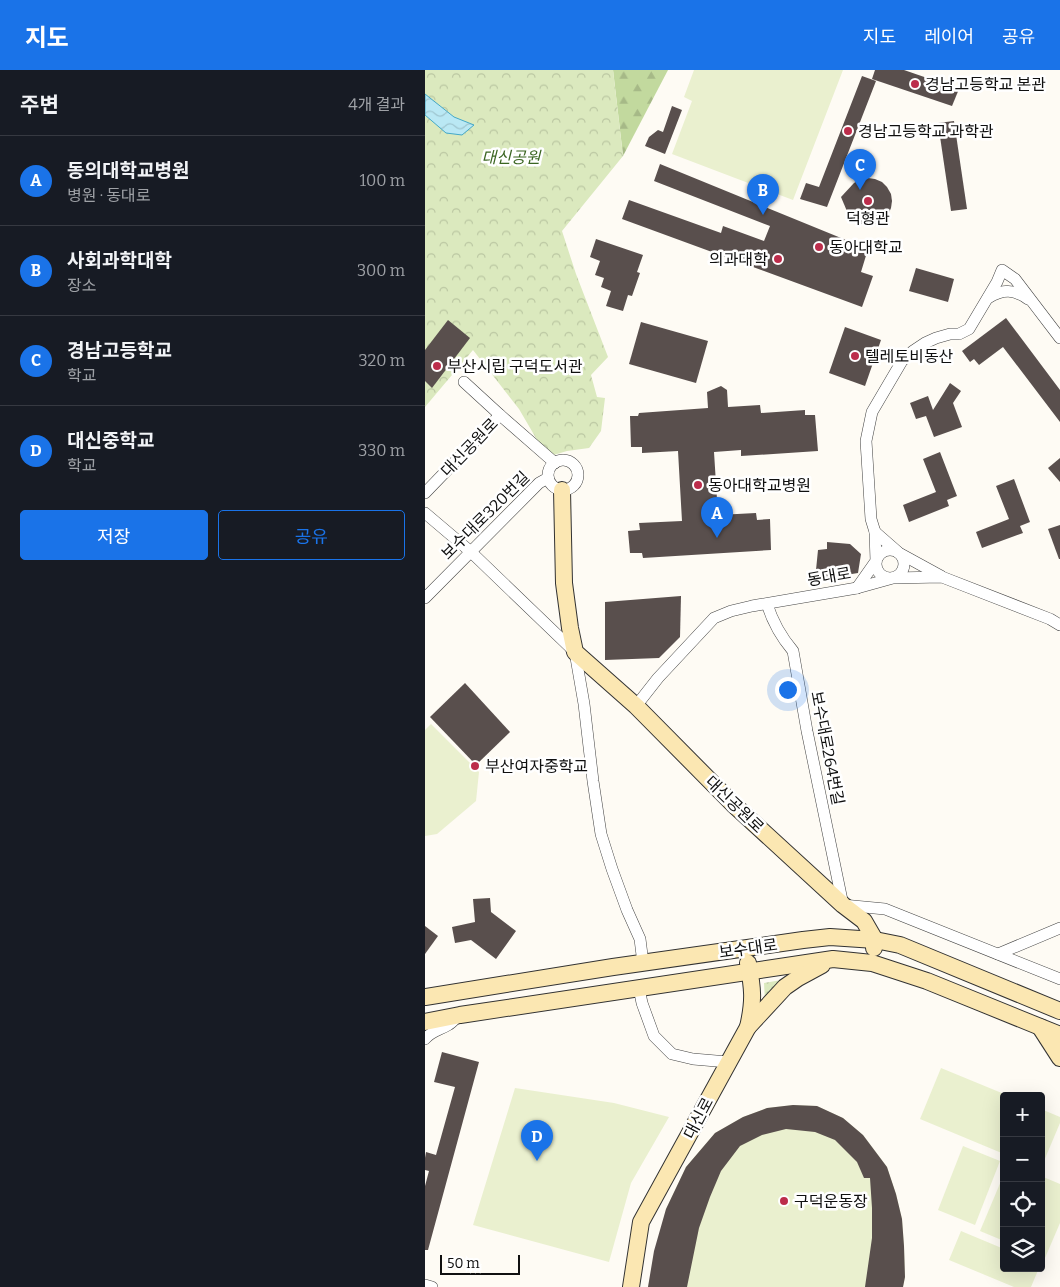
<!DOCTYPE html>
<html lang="ko">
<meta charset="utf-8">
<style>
body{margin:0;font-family:Bitter,"Noto Sans KR",serif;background:#242831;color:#f1f3f6}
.controls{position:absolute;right:15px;bottom:15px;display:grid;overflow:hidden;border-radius:5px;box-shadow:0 5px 20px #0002}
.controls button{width:45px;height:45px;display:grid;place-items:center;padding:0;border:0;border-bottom:1px solid #363941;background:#171b24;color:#f1f3f6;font:25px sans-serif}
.scale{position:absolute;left:15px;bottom:12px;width:80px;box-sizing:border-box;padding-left:5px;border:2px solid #101010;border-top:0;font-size:14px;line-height:18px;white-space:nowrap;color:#101010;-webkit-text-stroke:4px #fff;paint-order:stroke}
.you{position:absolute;left:362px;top:619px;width:18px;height:18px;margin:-12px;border:4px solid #fff;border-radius:50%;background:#1a73e8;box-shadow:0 0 0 8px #1a73e833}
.badge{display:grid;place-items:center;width:32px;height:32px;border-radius:50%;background:#1a73e8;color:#fff;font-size:16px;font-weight:700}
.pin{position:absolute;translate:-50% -41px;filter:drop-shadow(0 1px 2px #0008)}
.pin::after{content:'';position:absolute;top:26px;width:18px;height:15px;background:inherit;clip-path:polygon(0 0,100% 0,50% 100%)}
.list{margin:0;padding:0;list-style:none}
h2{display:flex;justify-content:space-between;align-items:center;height:65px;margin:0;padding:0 20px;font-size:21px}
h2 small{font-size:16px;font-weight:400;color:#9ea1a6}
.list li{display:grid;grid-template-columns:32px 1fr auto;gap:15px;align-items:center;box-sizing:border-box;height:90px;padding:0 20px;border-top:1px solid #363941}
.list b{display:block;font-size:19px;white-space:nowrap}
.list p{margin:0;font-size:16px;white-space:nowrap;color:#9ea1a6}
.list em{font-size:16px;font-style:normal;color:#9ea1a6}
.actions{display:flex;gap:10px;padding:15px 20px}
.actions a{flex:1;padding:11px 0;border:1px solid #1a73e8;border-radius:5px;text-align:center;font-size:18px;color:#1a73e8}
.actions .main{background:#1a73e8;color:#fff}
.icon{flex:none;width:28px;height:28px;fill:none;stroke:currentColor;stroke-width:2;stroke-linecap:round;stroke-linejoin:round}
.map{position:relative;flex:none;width:635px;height:1217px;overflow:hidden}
header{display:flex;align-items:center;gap:30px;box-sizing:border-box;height:70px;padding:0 25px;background:#1a73e8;color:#fff}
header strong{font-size:24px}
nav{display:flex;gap:28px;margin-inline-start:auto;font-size:18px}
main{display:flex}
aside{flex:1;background:#171b24}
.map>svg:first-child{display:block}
</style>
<header>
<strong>지도</strong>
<nav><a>지도</a><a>레이어</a><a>공유</a></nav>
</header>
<main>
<aside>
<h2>주변<small>4개 결과</small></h2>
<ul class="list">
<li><span class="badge">A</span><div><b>동의대학교병원</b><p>병원 · 동대로</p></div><em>100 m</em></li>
<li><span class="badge">B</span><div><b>사회과학대학</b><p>장소</p></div><em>300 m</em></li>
<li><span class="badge">C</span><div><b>경남고등학교</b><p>학교</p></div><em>320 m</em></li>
<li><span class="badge">D</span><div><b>대신중학교</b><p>학교</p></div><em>330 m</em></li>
</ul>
<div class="actions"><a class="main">저장</a><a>공유</a></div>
</aside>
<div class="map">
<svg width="635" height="1217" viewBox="0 0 635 1217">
<defs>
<pattern id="grass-dots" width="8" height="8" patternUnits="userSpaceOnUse" patternTransform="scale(1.25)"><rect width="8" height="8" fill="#dbe9be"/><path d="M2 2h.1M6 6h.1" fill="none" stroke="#bbc7a2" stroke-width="1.8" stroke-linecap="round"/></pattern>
<pattern id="forest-firs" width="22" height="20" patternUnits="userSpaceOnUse" patternTransform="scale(1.25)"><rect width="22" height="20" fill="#c2d99e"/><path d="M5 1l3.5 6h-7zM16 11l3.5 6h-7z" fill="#a6b987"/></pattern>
<pattern id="park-crowns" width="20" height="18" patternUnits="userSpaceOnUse" patternTransform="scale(1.25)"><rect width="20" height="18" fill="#dbe9be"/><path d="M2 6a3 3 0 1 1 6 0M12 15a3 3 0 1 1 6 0" fill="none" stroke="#bbc7a2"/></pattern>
<pattern id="water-waves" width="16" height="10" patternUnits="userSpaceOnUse" patternTransform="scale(1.25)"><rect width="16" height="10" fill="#bae8f4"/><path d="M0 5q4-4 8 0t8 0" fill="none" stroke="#9fc6d0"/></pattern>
</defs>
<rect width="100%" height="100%" fill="#fefbf4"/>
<path fill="url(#grass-dots)" d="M362,909L340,932L339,913Z"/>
<path fill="url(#forest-firs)" d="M188,0H243L198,86Z"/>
<path fill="url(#park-crowns)" d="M0,0H188L198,86L137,161L151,204L183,287L166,305L172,327L180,328L176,361L164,378L142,381L122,387L94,339L48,280L0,337Z"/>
<g fill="#eaf0cf">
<path d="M269,0H418L368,130L247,84L267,31L259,27Z"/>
<path d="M6,654L54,702L51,731L12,764L0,766V660Z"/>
<path d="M516,998L584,1026H579V1084L495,1049Z"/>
<path d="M90,1018L189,1033L244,1047L206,1113L184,1192L48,1155Z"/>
<path d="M368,1035L392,1036L418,1048L438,1065L462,1097L471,1124L477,1149L479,1176L480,1207L478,1217H223L241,1139L261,1097L290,1063L318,1047L342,1038Z"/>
<path d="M616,1039L635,1047V1053L616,1098Z"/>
<path d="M538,1076L575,1091L550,1155L513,1140Z"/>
<path d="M579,1104V1171L555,1161Z"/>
<path d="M616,1106L635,1114V1153L620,1188L616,1186Z"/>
<path d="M536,1161L579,1179V1198H614L606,1217H589L524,1190Z"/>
</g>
<path fill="url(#water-waves)" stroke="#44a9c8" d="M0,24L29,47L49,55L37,65L21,63L0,45Z"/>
<g fill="#594f4d">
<path d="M450,0H479L534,19L527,36L447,9Z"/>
<path d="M437,6L451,11L402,137L375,129L381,113L394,117Z"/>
<path d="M247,36L257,40L240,84L220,76L224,67L233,60L238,62Z"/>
<path d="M529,51L542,139L526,141L513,53Z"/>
<path d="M235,94L443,179L436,202L448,206L437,237L197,149L204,130L296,163L298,156L339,171L345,156L229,111Z"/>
<path d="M443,108L450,109L457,112L462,117L466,124L467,131L466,138L463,145L457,150L451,154L444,155L436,154L424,146L416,127L429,113L436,109Z"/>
<path d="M171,169L218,185L212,202L215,203L207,226L203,225L198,241L181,236L186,221L176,217L179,208L170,205L175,191L165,187Z"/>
<path d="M491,198L529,209L523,232L484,221Z"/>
<path d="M581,248L635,320V352L578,277L554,295L549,289L545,292L537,281Z"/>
<path d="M23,250L45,268L7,318L0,311V280Z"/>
<path d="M216,252L283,271L271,313L204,294Z"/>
<path d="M420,257L456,270L440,316L404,303Z"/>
<path d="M525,313L536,321L528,333L537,357L509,367L501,346L491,349L485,333L503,326L508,340Z"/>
<path d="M296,316L302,320L303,337L335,335L336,343L380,340V345H390L393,381L316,386V380L289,382L293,445L331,443L332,450L345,449L346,480L218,488L217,483H205L203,461L215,460L214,453L257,451L253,381L217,383V377H206L205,346H213L214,343L283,338L282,322Z"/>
<path d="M515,382L532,426L522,430L524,436L484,452L478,435L511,422L498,389Z"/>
<path d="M635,388V412L623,398Z"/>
<path d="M589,409L605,452L595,456L598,463L557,478L551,462L584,449L571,416Z"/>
<path d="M635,455V489H634L623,459Z"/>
<path d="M402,472L425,474L436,484L433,503L390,510L393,480L402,479Z"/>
<path d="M256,526L255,567L234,588L180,590V532Z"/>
<path d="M40,613L85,662L51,695L5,647Z"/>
<path d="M65,828L66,842L91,861L71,889L46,870L30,873L27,857L50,852L48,829Z"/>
<path d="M0,856L13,866L0,884Z"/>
<path d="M17,982L54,992L3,1180H0V1116L4,1101L0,1100V1088L1,1082L11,1085L30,1017L9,1012Z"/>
<path d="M368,1035L392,1036L418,1048L438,1065L462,1097L471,1124L477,1149L479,1176L480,1207L478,1217H440L447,1168V1138L445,1108H439L432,1092L410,1070L390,1062L361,1059L337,1065L315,1076L296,1101L285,1127L274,1158L262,1217H223L229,1181L241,1139L261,1097L290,1063L318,1047L342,1038Z"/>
</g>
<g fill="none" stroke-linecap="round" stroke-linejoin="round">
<defs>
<g id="street">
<path d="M563,228C578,219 589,219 603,229"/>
<path d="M75,345L130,393"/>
<circle cx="138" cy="405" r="15"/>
<path d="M0,423L75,345L39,312"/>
<path d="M0,443L46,482L150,582L159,634L168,711L176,764L187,799L202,840L215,869L218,893"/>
<path d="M450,462L474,483L516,506"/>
<circle cx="465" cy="494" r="14"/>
<path d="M432,518L451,491L450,462L446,449L441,371L447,342L477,291L488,281L500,273L511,268L525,264H534L544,259L572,212L577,200L590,209L635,268"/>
<path d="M0,528L114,413L123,408"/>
<path d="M342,534C347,550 357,568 368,581L382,661L418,835L460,839L635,909"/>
<path d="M211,636L233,608L289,548L306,541L327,536L432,518L468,508L517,507L625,549L635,555"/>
<path d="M573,884L635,858"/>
<path d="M214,918L217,933L229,966L247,984L268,989L303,992"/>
<path d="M0,969C6,961 15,960 23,955C27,953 30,949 33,946"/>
<path d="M0,1215L7,1217"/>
</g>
<g id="secondary">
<path d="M137,420L139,513L145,558L150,582L211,636L308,734L418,835L439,851L450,870L449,878"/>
<path d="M0,927L188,897L378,870L405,867L450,870L475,875L635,941"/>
<path d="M0,952L35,945L408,889L447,893L502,911L635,965"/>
<path d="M323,957L360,917L373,908L397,895"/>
<path d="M615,957L635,988"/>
<path d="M206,1217L216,1152L323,957C329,931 328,919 323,893"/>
</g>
</defs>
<use href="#street" stroke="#434343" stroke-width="12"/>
<use href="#secondary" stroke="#323232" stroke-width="18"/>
<use href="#street" stroke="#fff" stroke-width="11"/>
<use href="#secondary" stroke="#fbe7b2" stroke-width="16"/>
</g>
<g fill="#bc2d4b" stroke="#fff" stroke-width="2">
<circle cx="490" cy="14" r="5"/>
<circle cx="423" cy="61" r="5"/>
<circle cx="443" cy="131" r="5"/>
<circle cx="394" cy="177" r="5"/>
<circle cx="353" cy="189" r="5"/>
<circle cx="430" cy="286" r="5"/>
<circle cx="12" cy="296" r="5"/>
<circle cx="273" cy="415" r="5"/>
<circle cx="50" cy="696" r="5"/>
<circle cx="359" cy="1131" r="5"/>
</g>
<g text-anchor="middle" stroke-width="5" stroke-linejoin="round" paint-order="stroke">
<g font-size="16" fill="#101010" stroke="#fff" text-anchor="start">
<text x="500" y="20">경남고등학교 본관</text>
<text x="433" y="67">경남고등학교 과학관</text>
<text x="443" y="154" text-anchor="middle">덕형관</text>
<text x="404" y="183">동아대학교</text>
<text x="343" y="195" text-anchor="end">의과대학</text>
<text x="440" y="292">텔레토비동산</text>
<text x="22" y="302">부산시립 구덕도서관</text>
<text x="283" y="421">동아대학교병원</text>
<text x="60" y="702">부산여자중학교</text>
<text x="369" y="1137">구덕운동장</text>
</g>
<g font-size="16" font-style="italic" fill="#3b6622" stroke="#fff">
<text x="86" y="93">대신공원</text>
</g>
<g font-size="16" fill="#101010" stroke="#fff">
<text transform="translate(44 377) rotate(-46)" y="6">대신공원로</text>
<text transform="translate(60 445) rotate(-45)" y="6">보수대로320번길</text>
<text transform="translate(404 506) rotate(-10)" y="6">동대로</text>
<text transform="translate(403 678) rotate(79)" y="6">보수대로264번길</text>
<text transform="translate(310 734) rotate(44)" y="6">대신공원로</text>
<text transform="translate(323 878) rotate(-8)" y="6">보수대로</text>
<text transform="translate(273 1048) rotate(-62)" y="6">대신로</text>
</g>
</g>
</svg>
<div class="controls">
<button>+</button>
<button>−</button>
<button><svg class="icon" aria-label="locate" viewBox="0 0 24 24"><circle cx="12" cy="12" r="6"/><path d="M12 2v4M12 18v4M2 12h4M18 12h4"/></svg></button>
<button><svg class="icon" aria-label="layers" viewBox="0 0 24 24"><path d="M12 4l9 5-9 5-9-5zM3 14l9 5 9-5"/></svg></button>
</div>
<div class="scale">50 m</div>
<div class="you"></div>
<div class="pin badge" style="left:292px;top:468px">A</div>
<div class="pin badge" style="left:338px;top:145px">B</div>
<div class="pin badge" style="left:435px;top:120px">C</div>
<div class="pin badge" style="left:112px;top:1091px">D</div>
</div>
</main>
